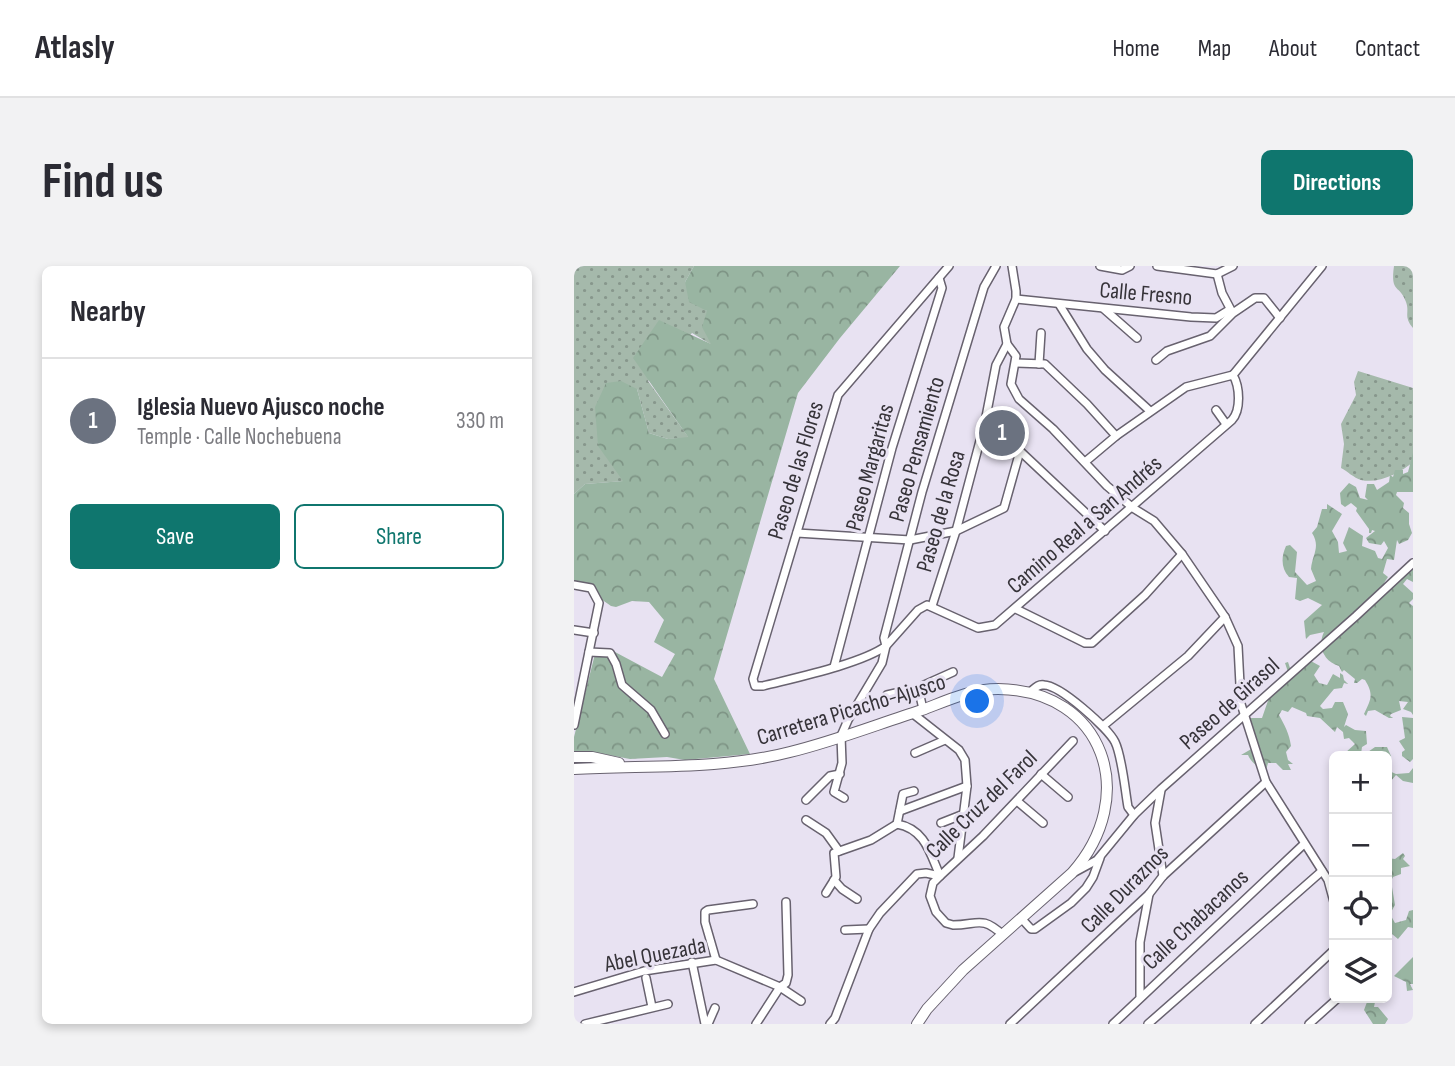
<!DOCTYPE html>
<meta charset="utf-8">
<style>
body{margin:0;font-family:"Sofia Sans Condensed",sans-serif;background:#f2f2f3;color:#2b2b33}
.controls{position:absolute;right:21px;bottom:21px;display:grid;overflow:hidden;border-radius:10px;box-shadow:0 4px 10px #0003}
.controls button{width:63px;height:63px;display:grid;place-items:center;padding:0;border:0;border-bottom:2px solid #e1e1e2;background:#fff;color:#2b2b33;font:35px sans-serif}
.you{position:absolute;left:404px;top:436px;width:24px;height:24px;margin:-18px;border:5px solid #fff;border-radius:50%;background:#1a73e8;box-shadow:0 0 0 10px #1a73e833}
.badge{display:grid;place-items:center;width:46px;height:46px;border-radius:50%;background:#0f766e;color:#fff;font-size:23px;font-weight:700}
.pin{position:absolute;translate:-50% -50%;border:4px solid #fff;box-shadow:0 2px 7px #0006}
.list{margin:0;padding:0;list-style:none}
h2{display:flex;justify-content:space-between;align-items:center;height:91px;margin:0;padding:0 28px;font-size:30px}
h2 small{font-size:23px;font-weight:400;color:#7c7c81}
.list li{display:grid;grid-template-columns:46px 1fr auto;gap:21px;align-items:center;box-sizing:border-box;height:126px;padding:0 28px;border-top:2px solid #e1e1e2}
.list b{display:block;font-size:26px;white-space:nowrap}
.list p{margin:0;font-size:23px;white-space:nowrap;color:#7c7c81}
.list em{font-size:23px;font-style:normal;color:#7c7c81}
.actions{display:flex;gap:14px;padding:21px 28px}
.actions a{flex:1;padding:16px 0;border:2px solid #0f766e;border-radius:10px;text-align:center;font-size:24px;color:#0f766e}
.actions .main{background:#0f766e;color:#fff}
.icon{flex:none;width:38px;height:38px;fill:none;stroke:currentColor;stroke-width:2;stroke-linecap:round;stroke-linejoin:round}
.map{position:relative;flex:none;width:839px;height:758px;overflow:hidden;border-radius:10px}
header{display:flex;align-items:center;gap:42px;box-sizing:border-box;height:98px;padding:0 35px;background:#fff;border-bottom:2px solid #e1e1e2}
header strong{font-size:33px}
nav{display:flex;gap:38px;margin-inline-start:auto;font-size:24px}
.intro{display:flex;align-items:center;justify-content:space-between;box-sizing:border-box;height:168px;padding:0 42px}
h1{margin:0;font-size:49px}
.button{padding:18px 32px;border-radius:10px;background:#0f766e;color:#fff;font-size:24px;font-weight:700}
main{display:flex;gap:42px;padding:0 42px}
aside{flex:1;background:#fff;border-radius:10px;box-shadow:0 4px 10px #0003}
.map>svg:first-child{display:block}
</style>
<header>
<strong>Atlasly</strong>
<nav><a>Home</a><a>Map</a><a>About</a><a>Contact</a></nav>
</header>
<div class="intro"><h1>Find us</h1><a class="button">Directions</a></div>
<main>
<aside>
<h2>Nearby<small></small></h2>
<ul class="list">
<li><span class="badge" style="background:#6b7280">1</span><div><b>Iglesia Nuevo Ajusco noche</b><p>Temple · Calle Nochebuena</p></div><em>330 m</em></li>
</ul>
<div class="actions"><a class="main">Save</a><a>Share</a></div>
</aside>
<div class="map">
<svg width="839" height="758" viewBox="0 0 839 758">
<defs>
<pattern id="grass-dots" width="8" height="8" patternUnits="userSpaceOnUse" patternTransform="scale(1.75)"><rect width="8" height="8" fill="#a5b9ab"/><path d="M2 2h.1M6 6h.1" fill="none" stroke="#87978c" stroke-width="1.8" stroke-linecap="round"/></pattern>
<pattern id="forest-crowns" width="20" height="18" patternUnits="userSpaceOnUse" patternTransform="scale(1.75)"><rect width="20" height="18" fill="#99b5a2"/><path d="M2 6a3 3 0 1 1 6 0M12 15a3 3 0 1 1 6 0" fill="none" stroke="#7e9485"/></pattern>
</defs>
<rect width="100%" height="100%" fill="#e8e2f2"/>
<g fill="url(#grass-dots)">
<path d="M0,0H120L111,16L133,45L138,79L118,67L74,115L115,172L94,173L75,167L63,123L50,215L11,218L0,228Z"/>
<path d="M820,0H839V62C829,50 836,47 832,36C826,18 816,28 820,0Z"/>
<path d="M784,105L839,122V196C826,207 805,218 787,214C780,212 773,205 767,202L770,178L767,158L782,129L780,116Z"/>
</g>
<g fill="url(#forest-crowns)">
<path d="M120,0H326L266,72L224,127L140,413L176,488L111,494L93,491L56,493L13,485L0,487V471L21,388L41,386L88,411L101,388L80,376L90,354L75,336L58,335L42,341L37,340L27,333L22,324L0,317V228L11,218L49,215L24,180L21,141L32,117L47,115L63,123L75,167L94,173L114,171L59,92L85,54L137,78L128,61L133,45L115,36L111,16Z"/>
<path d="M839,187V226H823L822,229L830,237L829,242L835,247V258L838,267L834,274L825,278L823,274L820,294L813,293L809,307L814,311L810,317L819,314L823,318L839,301V316L833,313L829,318L839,327V333L835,337L839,340V449L837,446L829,443L834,436L825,435L827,444L817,448L816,450L819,452H815L801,444L794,445L792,450L790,448C797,433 800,429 791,414L788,413L783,417H780L781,413L770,404L768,406L765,400C750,396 743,380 750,366L736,369L732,373L730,355L748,339L734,332L726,335L721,333L723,312L715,311C707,302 707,291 712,280L716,279L723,286L721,306L733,319L742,315L737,303C738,289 747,281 738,267L743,261L748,243H753V238L768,248L758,265L764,276L765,287L773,285L769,277L775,261L789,270L788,280L801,285L804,292L808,293L814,282L810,275L807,279L795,277L792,272L801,265L798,264L797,267H795V263L782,245L783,242L777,237L771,241L767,238L766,227L775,217L782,221L786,232L794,234L791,231L793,218H800L803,224L815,216L816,209L819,211L821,204H829V208L834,206Z"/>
<path d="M727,394H735L746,400L740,409L745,417L753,419L759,408L766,412V407L769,409L770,414L774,418L770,417L768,422L760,423L746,440L749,443L758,442L761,436H769L774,448L770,461L772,459L781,464L792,465L793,478L788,481L787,488H791L801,481H813L817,490L813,493V490H773L771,487L781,478L775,472L770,473L769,466L763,461L761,466L746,452L733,450L732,447L718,441L714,446L708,444L705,449C711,460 715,467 717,480L712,486L714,494L719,498H714L717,504H709L702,497H694L692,504C685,503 677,496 674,489H667L679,482L672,452H688L699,420L714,406L711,397L714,396L716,402L723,400Z"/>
<path d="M828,451L839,452V493L836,496L828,490V486L831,484L825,475L831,472Z"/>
<path d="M839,502V517L829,515L822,509L816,516H813V504L822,508L835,507Z"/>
<path d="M829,587L831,590L829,593L836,600L827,602V608L819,611L817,615L821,639L816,648L821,657L832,654L835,645L839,644V662L834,661L824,673L818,668L815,659L813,660V655L816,654L813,642V592L821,593Z"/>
<path d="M839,691V718H836L839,724L833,725L832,716L820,710Z"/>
<path d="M797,735L801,736L800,741H804L814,753L811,758H799L790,744L793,736Z"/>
</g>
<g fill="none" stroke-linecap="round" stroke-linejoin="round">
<defs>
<g id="minor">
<path d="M375,0L264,129L179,413L181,420H189C220,412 287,398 312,380L310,372L348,226L410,21L422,0"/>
<path d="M526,0L548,4L556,0"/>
<path d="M583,0L643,8L659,0"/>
<path d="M643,8L648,27L658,46"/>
<path d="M442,33L617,51L642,52L655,44"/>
<path d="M485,38L513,83L531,104L576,145"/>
<path d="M530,43L563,72"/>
<path d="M433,78L442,90L437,118L445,133L479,163L533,220L559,242L580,255L608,288L651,351L664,380L667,438L692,516L754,614L760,636"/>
<path d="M582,94L593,85L636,70L659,47L681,32H690L706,52"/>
<path d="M442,97L471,98L513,138L542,170"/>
<path d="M465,98L467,67"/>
<path d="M659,109L748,0"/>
<path d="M642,144L652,158"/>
<path d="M411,156L446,185L531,265"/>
<path d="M511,196L542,170L612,121L659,109"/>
<path d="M223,267L336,274L382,265L430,242L446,185"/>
<path d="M0,319L17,322L25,337L0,459"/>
<path d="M358,340L382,265L411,156L422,99L433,78L430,61L442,33V25L438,0"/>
<path d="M442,343L511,377H518L571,329L608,288"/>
<path d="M0,364L20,367"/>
<path d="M15,386L36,387L42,398L48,419L77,444L91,468"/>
<path d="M260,401L318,182L368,22L365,12"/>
<path d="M456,426C461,422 464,418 470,419C486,419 534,462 541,476C548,490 551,524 554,541L560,549"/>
<path d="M313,429L335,424L346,430"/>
<path d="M349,443L346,430L350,419L379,406"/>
<path d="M338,447L385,484L391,494L393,520L384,592"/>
<path d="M529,460L614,390L651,351"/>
<path d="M341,487L371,474"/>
<path d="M467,508L494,531"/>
<path d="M587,524L581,557L589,610"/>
<path d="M270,532L260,526L268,497L267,470L274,454L308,397L312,380L344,344L353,339L404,362L421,359L658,154C667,144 666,121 659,109"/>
<path d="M232,534L256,510L266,508"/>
<path d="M443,535L469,557"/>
<path d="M326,545L393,520"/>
<path d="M232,554L252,567L265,585"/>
<path d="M367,557L390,548"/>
<path d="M323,558C351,563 356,587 366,610L359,617L356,630L362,646L372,657L379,659C404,659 407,649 429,669"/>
<path d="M323,558L329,528L340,525"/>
<path d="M499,607L523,594L560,549L587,523L782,350L839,297"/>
<path d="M260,614L268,623L283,633"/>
<path d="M252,627L262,611L260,587L297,574L323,558"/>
<path d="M447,652L457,663H461L497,637L512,622L519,611L526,592"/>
<path d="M271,664L295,663"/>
<path d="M142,694L131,656V646L134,644L179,638"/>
<path d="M118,696L131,758"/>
<path d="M72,712L78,741"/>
<path d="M0,726L70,705L142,694L206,721L227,735"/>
<path d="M566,730V676L575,628"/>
<path d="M11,758L94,738"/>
<path d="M134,758L141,742"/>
<path d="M182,758L206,721L212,717L214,709L212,636"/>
<path d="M256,758L261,752L295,663L306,647L343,608L352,607L366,610L409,570L499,475"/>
<path d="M436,758L575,628L589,610L692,516"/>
<path d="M539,758L730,578"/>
<path d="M574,758L748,605"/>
<path d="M681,758L760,684"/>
<path d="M735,758L764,732"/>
</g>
<g id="major">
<path d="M0,491H18L45,497"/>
<path d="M0,503C71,499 147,504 216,486C261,475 304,458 348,444C372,435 397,423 424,423C531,424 566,531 498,607L389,704L353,743L343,758"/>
</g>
</defs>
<use href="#minor" stroke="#68626f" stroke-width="10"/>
<use href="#major" stroke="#68626f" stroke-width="12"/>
<use href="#minor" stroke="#fff" stroke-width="7"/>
<use href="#major" stroke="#fff" stroke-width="10"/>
</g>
<g text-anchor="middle" stroke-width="6" stroke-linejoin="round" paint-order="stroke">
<g font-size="23" fill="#363339" stroke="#e8e2f2">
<text transform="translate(572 27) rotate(5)" y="8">Calle Fresno</text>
<text transform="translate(342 183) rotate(-74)" y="8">Paseo Pensamiento</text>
<text transform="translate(295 201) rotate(-75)" y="8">Paseo Margaritas</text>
<text transform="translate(221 204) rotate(-73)" y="8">Paseo de las Flores</text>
<text transform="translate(366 245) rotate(-74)" y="8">Paseo de la Rosa</text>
<text transform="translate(510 258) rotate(-41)" y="8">Camino Real a San Andrés</text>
<text transform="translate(655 437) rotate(-42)" y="8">Paseo de Girasol</text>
<text transform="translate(277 443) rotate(-17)" y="8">Carretera Picacho-Ajusco</text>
<text transform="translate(407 538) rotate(-44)" y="8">Calle Cruz del Farol</text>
<text transform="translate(550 623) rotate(-45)" y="8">Calle Duraznos</text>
<text transform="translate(621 653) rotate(-43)" y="8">Calle Chabacanos</text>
<text transform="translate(81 688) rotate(-11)" y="8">Abel Quezada</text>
</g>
</g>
</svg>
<div class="controls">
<button>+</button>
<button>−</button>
<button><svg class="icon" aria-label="locate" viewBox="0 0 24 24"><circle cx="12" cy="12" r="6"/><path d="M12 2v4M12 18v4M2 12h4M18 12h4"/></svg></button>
<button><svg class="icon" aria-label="layers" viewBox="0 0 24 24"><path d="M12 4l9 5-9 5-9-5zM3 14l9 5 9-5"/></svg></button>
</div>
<div class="you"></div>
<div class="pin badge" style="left:428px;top:167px;background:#6b7280">1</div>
</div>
</main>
